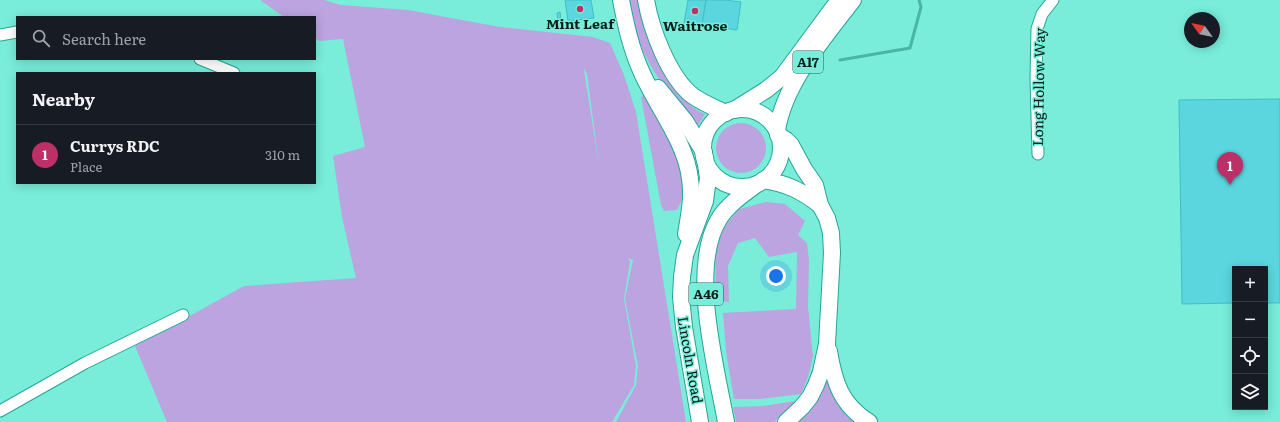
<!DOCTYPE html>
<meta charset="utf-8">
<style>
body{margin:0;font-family:Literata,serif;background:#242831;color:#f1f3f6}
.controls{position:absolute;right:12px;bottom:12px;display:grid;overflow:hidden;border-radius:0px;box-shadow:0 2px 10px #0003}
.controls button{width:36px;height:36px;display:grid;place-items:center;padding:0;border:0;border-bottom:1px solid #363941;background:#171b24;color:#f1f3f6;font:20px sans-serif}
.compass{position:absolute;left:1184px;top:12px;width:36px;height:36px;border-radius:50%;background:#171b24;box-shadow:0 2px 10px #0003;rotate:303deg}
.you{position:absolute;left:776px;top:276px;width:14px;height:14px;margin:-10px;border:3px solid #fff;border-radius:50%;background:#1a73e8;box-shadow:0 0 0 6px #1a73e833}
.badge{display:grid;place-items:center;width:26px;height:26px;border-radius:50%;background:#bc3067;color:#fff;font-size:13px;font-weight:700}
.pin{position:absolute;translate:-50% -33px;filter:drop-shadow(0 1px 2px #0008)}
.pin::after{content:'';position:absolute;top:21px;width:14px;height:12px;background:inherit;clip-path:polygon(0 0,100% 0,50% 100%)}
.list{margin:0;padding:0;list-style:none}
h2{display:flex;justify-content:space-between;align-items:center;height:52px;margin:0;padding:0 16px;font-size:17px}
h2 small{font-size:13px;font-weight:400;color:#9ea1a6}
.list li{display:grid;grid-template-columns:26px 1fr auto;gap:12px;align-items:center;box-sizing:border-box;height:60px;padding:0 16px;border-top:1px solid #363941}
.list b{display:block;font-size:15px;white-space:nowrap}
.list p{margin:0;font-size:13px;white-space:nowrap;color:#9ea1a6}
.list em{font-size:13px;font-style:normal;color:#9ea1a6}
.icon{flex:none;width:22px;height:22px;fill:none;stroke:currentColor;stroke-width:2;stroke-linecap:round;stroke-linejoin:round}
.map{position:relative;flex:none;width:1280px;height:422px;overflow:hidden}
.search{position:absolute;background:#171b24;box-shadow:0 2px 10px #0003;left:16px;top:16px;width:300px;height:44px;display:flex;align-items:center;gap:10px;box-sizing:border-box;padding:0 14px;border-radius:0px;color:#9ea1a6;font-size:15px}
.panel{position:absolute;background:#171b24;box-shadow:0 2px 10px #0003;left:16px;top:72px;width:300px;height:112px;border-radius:0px}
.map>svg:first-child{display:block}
</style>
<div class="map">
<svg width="1280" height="422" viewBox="0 0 1280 422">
<rect width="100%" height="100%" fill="#79edda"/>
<g fill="#bba4e0" fill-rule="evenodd">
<path d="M260,0H324L341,5L408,10L500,27L593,37L610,43L624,75L636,112L686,422H616L636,385L638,366L625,299L633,260L628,258L630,262L624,299L636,366L634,385L612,422H167L135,346L244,286L356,278L342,217L333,156L365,147L343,39L319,41L315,38V17H284ZM584,69L587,74L599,165L584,70Z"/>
<path d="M628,0H637C646,37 667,99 705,114L697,127C672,97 651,74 637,36C633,25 631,12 628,0Z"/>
<path d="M648,93L684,171L682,200L677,210L664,211L661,205L641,97Z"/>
<circle cx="741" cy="148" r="25"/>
<path d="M766,202L785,204L805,221L798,235L807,243L809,260L808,307L813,356L808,377L801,394L760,399H734L726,352L723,313L796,309L797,252L769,257L755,238L738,243L728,266L729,302L716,300L715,251L724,227L739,209Z"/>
<path d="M825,376L859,422H795Z"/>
<path d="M796,401L794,405L774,422H736L733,407L763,406Z"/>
</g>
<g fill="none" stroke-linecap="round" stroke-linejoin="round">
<path stroke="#4bb5a5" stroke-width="3" d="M840,60L910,48L921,7L919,0"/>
</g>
<g fill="#5bd6df" stroke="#3ebfc7">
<path d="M565,0H591L594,18L568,21Z"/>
<path d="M688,0H706L702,25L684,23Z"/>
<path d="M706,0H725L741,2L737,30L702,25Z"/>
<path d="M560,12L561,20L558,21L557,13Z"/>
<path d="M1280,99V303H1265V269H1235V303L1182,304L1179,100Z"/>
</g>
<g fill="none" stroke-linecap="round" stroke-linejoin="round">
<defs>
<g id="minor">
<path d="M0,35L17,32"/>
<path d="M200,59L234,73"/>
<path d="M1038,154L1036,78L1037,29L1042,14L1053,0"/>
<path d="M0,411L85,363L183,315"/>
</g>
<g id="highway">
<path d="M621,0C626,26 631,49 642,73C657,107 686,142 690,179C693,197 689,216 686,234"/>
<path d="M646,0C651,29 669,78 693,96C703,103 715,108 726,113"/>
<path d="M658,88L685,121L704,152"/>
<circle cx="742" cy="148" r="39"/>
<path d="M734,110L766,90L782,77L839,0"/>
<path d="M777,130C785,82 824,38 853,0"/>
<path d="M778,135L786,140L791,145L804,169L815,185L820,205L827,218L831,233L832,253L827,344L821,372L816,385L810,397L802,407L786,422"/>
<path d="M763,180C788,184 800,190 820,205"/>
<path d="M829,351C834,382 841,405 869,422"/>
<path d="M700,422L684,327L681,297L682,277L685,255L705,201L708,178L705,157"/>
<path d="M726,422C716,367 689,268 719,219C728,204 744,194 757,184"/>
</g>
</defs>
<use href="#minor" stroke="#25a695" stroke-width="13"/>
<use href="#highway" stroke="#25a695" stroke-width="18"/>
<use href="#minor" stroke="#fff" stroke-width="11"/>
<use href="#highway" stroke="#fff" stroke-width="16"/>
</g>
<g fill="#bc3067" stroke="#79edda" stroke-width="1.5">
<circle cx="580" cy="9" r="4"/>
<circle cx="695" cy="11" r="4"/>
</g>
<g text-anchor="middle" stroke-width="3" stroke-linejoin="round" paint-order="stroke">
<g fill="#79edda" stroke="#275c54" stroke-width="1">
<rect x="793" y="51" width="30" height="22" rx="3"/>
<rect x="689" y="283" width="34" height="22" rx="3"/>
</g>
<g font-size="13" font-weight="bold" fill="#041e1a">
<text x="808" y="67">A17</text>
<text x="706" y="299">A46</text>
</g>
<g font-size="14" font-weight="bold" fill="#041e1a" stroke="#79edda">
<text x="580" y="29">Mint Leaf</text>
<text x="695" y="31">Waitrose</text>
</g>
<g font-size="14" fill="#041e1a" stroke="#79edda">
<text transform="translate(1039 87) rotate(-89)" y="5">Long Hollow Way</text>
<text transform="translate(690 360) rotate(80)" y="5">Lincoln Road</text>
</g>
</g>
</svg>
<div class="controls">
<button>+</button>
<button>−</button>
<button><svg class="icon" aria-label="locate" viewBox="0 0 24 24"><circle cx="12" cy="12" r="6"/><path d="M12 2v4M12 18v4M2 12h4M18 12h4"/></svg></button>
<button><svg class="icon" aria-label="layers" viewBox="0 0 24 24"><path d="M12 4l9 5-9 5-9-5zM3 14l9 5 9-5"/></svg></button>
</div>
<svg class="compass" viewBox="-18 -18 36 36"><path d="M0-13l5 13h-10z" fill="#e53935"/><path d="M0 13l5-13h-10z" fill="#9ea1a6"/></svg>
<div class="you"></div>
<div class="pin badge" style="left:1230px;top:185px">1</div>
<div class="search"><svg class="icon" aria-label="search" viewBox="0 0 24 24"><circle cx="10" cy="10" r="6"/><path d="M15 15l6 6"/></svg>Search here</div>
<section class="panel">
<h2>Nearby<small></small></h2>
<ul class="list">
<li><span class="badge">1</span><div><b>Currys RDC</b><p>Place</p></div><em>310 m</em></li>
</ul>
</section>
</div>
